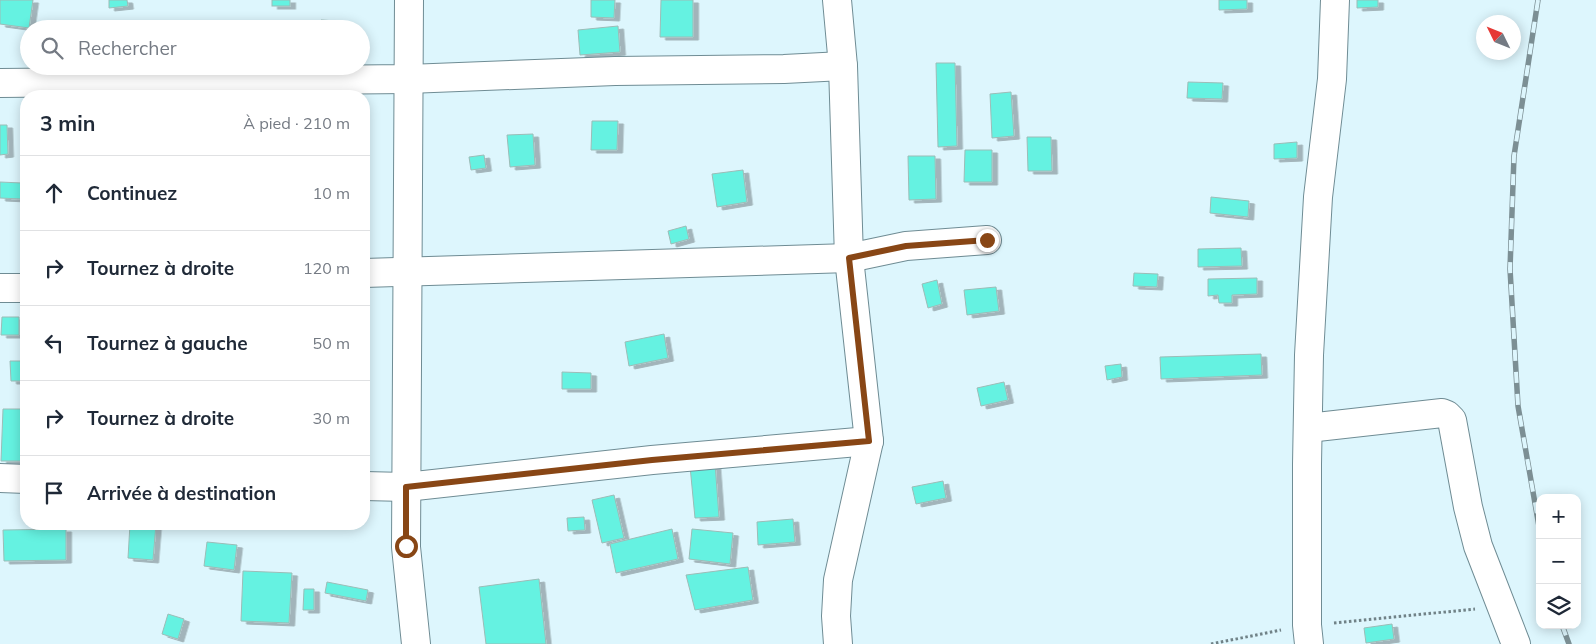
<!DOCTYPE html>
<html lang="fr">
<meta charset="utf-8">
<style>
body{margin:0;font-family:Mulish,sans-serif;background:#f6f6f7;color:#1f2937}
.controls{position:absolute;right:15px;bottom:15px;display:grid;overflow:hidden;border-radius:10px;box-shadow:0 2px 12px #0003}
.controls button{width:45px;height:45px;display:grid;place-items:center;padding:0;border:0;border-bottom:1px solid #e0e1e3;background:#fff;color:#1f2937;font:25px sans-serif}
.compass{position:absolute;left:1476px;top:15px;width:45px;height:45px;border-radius:50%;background:#fff;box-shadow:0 2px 12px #0003;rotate:313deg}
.stop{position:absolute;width:15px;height:15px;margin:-11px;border:4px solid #884615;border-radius:50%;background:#fff}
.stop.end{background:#884615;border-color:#fff;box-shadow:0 1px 5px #0008}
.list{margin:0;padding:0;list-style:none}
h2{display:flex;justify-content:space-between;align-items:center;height:65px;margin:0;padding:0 20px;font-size:21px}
h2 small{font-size:16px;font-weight:400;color:#747a83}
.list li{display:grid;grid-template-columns:32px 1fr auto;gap:15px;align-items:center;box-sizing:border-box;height:75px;padding:0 20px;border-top:1px solid #e0e1e3}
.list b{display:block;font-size:19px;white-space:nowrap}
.list em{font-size:16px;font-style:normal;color:#747a83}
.icon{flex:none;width:28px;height:28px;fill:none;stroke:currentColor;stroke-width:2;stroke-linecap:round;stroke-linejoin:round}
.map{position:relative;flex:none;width:1596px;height:644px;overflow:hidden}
.search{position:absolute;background:#fff;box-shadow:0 2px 12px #0003;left:20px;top:20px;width:350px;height:55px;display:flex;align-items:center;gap:12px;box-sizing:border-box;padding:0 18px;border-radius:28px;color:#747a83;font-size:19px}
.panel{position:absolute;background:#fff;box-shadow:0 2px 12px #0003;left:20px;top:90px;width:350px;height:440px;border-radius:20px}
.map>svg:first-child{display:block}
</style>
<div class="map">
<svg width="1596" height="644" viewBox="0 0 1596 644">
<defs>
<filter id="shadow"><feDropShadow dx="5.5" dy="3" stdDeviation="0" flood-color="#0004"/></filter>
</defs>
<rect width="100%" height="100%" fill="#ddf6fd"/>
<g fill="#65f2e1" stroke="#9cbcb7" filter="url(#shadow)">
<path d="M0,0H33L29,28L0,24Z"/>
<path d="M109,0H127L128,6L109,8Z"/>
<rect x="272" y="0" width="18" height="6"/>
<path d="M591,0H615L614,18L591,17Z"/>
<path d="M661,0H693V37H660Z"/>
<path d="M1219,0H1247V9L1219,10Z"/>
<path d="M1357,0H1378V7L1357,8Z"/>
<path d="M321,20L337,21V29H321Z"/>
<path d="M618,26L620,52L580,55L578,30Z"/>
<path d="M936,63H955L957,146L938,147Z"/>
<path d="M1188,82L1223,83L1222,99L1187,98Z"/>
<path d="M233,89V96H192V90Z"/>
<path d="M1011,92L1014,136L992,138L990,94Z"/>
<path d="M592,121H618L617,150H591Z"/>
<path d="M0,125H7L8,154L0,155Z"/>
<path d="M533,134L535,165L510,167L507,135Z"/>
<path d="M1027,137H1051L1052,171H1028Z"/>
<path d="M1297,142V158L1274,159V144Z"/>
<path d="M965,150H992V182H964Z"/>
<path d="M484,155L486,168L471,170L469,157Z"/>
<path d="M908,156H935L936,199L909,200Z"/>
<path d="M743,170L747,202L717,207L712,174Z"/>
<path d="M0,182L22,183L21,199L0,198Z"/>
<path d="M1211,197L1249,201L1248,217L1210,213Z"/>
<path d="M686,226L689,239L671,244L668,231Z"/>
<path d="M1241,248L1242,266L1198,267V249Z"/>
<path d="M1134,273L1158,274L1157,287L1133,286Z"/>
<path d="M1257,278V294L1232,295V303H1219L1218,295L1208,296V279Z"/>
<path d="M937,280L942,304L928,308L922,284Z"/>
<path d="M996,287L999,311L967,315L964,290Z"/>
<path d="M2,317H19V335H1Z"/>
<path d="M664,334L668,358L629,366L625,342Z"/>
<path d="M1261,354L1262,375L1161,379L1160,357Z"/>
<path d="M10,361H26V381H11Z"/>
<path d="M1121,364L1122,377L1107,380L1105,366Z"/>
<path d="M562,372L591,373V389H562Z"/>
<path d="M1004,382L1008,400L981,406L977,388Z"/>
<path d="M3,409H22L21,461H1Z"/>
<path d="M715,463L719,517L695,518L690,466Z"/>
<path d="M943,481L946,498L916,504L912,487Z"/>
<path d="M614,495L624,538L602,543L592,500Z"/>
<path d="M584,517L585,530L568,531L567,518Z"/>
<path d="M793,519L795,542L758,545L757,522Z"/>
<path d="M130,524H156L153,560L128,558Z"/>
<path d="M66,529V560L4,561L3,530Z"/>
<path d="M672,529L678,559L616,573L610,544Z"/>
<path d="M692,529L733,533L730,564L689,559Z"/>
<path d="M207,542L237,545L234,570L204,566Z"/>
<path d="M748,567L753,600L695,610L686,575Z"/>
<path d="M243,571L292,573L289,623L241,621Z"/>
<path d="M539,579L546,644H486L479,587Z"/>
<path d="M327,582L368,590L366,601L325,593Z"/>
<path d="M304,589H314V610H303Z"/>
<path d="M168,614L184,619L178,639L162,634Z"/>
<path d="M1392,624L1394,639L1366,643L1364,628Z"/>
</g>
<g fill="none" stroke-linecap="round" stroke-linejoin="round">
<defs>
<g id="minor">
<path d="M409,0L406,547L416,644"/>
<path d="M837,0L843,66L849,258L869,441L838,580L836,616L838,644"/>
<path d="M0,83L408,79L615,71L784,69L843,66"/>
<path d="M364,273L849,258L906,246L987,240"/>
<path d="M0,288H26"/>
<path d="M1308,428L1442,413L1447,415L1452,420L1468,507L1478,546L1516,644"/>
<path d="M0,478L26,479"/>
<path d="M364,486L406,487L652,460L869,441"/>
<path d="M1309,644L1307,625V464L1309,355L1318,197L1332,79L1335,0"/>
</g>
</defs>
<use href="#minor" stroke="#6f8c94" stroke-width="30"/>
<g stroke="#708287" stroke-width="3" stroke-dasharray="2.5 2.5" stroke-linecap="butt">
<path d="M1334,623L1475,609"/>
<path d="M1211,644L1281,630"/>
</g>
<use href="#minor" stroke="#fff" stroke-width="28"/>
<defs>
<g id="rail">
<path d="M1538,0L1514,156L1510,269L1518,406L1540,532"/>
<path d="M1562,625L1569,644"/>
</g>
</defs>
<use href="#rail" stroke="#7c8f94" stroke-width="5.5"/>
<use href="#rail" stroke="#ddf6fd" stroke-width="4" stroke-dasharray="11" stroke-linecap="butt"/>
</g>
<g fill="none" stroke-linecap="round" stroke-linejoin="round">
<path stroke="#884615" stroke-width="6" d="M406,546V487L652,460L869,441L849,258L906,246L987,240"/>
</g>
</svg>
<div class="controls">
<button>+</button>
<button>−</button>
<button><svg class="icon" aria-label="layers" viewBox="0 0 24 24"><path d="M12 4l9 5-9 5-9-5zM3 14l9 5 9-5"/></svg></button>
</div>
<svg class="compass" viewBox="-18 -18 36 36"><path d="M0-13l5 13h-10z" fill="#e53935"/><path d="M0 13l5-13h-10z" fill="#747a83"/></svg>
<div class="stop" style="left:406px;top:546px"></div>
<div class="stop end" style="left:987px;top:240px"></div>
<div class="search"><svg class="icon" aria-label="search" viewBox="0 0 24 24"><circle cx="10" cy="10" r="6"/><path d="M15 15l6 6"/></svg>Rechercher</div>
<section class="panel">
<h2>3 min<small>À pied · 210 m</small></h2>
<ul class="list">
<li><svg class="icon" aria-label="ahead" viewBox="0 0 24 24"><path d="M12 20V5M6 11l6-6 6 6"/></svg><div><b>Continuez</b></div><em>10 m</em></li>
<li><svg class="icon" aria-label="right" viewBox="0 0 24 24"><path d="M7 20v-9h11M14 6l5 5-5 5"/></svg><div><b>Tournez à droite</b></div><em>120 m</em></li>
<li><svg class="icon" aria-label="left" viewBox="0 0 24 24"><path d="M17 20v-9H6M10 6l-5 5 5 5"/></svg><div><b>Tournez à gauche</b></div><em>50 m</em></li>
<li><svg class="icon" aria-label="right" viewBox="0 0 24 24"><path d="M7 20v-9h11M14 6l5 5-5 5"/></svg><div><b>Tournez à droite</b></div><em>30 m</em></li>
<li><svg class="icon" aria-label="arrive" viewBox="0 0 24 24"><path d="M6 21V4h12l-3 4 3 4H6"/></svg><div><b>Arrivée à destination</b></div></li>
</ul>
</section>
</div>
